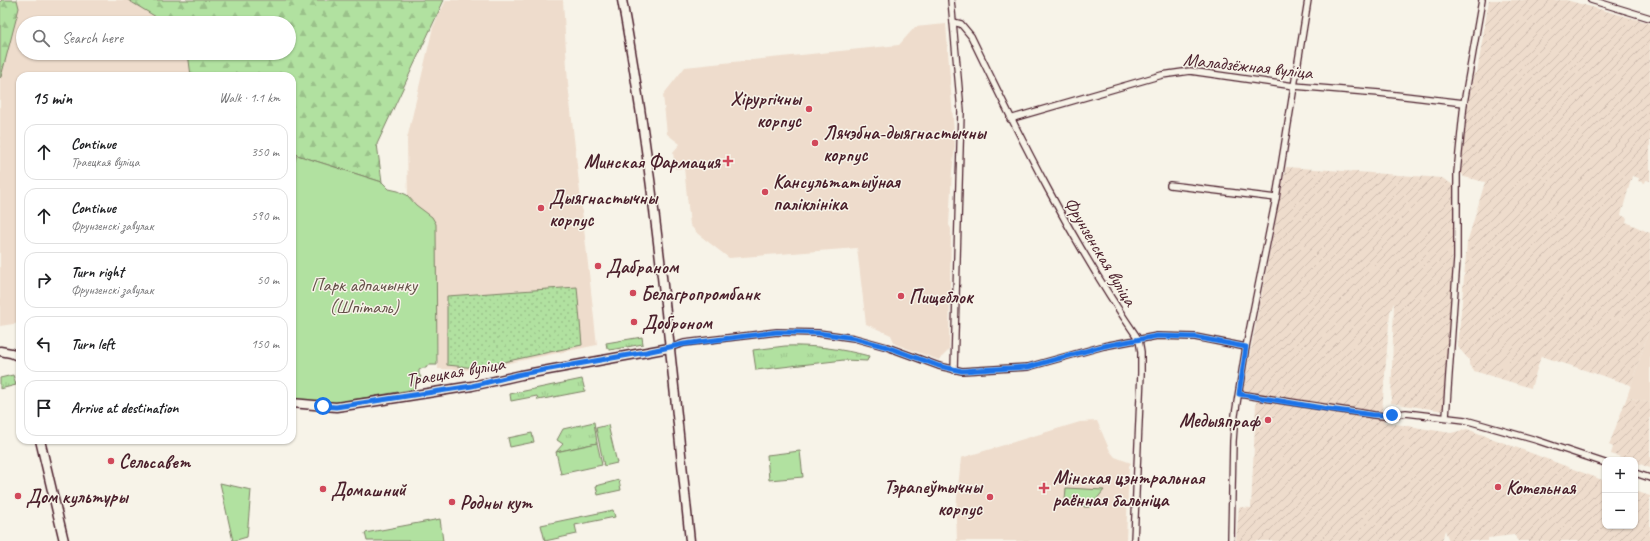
<!DOCTYPE html>
<meta charset="utf-8">
<style>
body{margin:0;font-family:Caveat,sans-serif;background:#f2f2f2;color:#202124}
.controls{position:absolute;right:12px;bottom:12px;display:grid;overflow:hidden;border-radius:8px;box-shadow:0 1px 3px #0004}
.controls button{width:36px;height:36px;display:grid;place-items:center;padding:0;border:0;border-bottom:1px solid #e0e0e0;background:#fff;color:#202124;font:20px sans-serif}
.stop{position:absolute;width:12px;height:12px;margin:-9px;border:3px solid #1a73e8;border-radius:50%;background:#fff}
.stop.end{background:#1a73e8;border-color:#fff;box-shadow:0 1px 4px #0008}
.list{margin:0;padding:0;list-style:none}
h2{display:flex;justify-content:space-between;align-items:center;height:52px;margin:0;padding:0 16px;font-size:17px}
h2 small{font-size:13px;font-weight:400;color:#757577}
.list li{display:grid;grid-template-columns:26px 1fr auto;gap:12px;align-items:center;box-sizing:border-box;height:56px;margin:0 8px 8px;padding:0 8px;border:1px solid #e0e0e0;border-radius:12px}
.list b{display:block;font-size:15px;white-space:nowrap}
.list p{margin:0;font-size:13px;white-space:nowrap;color:#757577}
.list em{font-size:13px;font-style:normal;color:#757577}
.icon{flex:none;width:22px;height:22px;fill:none;stroke:currentColor;stroke-width:2;stroke-linecap:round;stroke-linejoin:round}
.map{position:relative;flex:none;width:1650px;height:541px;overflow:hidden}
.search{position:absolute;background:#fff;box-shadow:0 1px 3px #0004;left:16px;top:16px;width:280px;height:44px;display:flex;align-items:center;gap:10px;box-sizing:border-box;padding:0 14px;border-radius:22px;color:#757577;font-size:15px}
.panel{position:absolute;background:#fff;box-shadow:0 1px 3px #0004;left:16px;top:72px;width:280px;height:372px;border-radius:12px}
.map>svg:first-child{display:block}
</style>
<div class="map">
<svg width="1650" height="541" viewBox="0 0 1650 541">
<defs>
<pattern id="industrial-furrows" width="10" height="10" patternUnits="userSpaceOnUse"><rect width="10" height="10" fill="#eedccc"/><path d="M-1 1l2-2M0 10L10 0M9 11l2-2" fill="none" stroke="#cebcaf"/></pattern>
<pattern id="grass-tufts" width="24" height="20" patternUnits="userSpaceOnUse"><rect width="24" height="20" fill="#b1e1a0"/><path d="M3 7l-1-3M5 7V3M7 7l1-3M15 17l-1-3M17 17v-4M19 17l1-3" fill="none" stroke="#9ac18a"/></pattern>
<pattern id="forest-firs" width="22" height="20" patternUnits="userSpaceOnUse"><rect width="22" height="20" fill="#b1e1a0"/><path d="M5 1l3.5 6h-7zM16 11l3.5 6h-7z" fill="#9ac18a"/></pattern>
<pattern id="garden-dots" width="8" height="8" patternUnits="userSpaceOnUse"><rect width="8" height="8" fill="#b1e1a0"/><path d="M2 2h.1M6 6h.1" fill="none" stroke="#9ac18a" stroke-width="1.8" stroke-linecap="round"/></pattern>
</defs>
<rect width="100%" height="100%" fill="#f7f3e8"/>
<filter id="ink" filterUnits="userSpaceOnUse"><feTurbulence type="fractalNoise" baseFrequency=".025" numOctaves="2"/><feDisplacementMap in="SourceGraphic" scale="8" xChannelSelector="R" yChannelSelector="G"/><feConvolveMatrix kernelMatrix="1 2 1 2 8 2 1 2 1" color-interpolation-filters="sRGB"/></filter>
<g filter="url(#ink)">
<g fill="#eedccc">
<path d="M0,0H165L184,23H23V53H196L201,76H20V323L0,326Z"/>
<path d="M446,0H563L568,84L597,345L475,370L438,369L434,236L408,206L407,139L433,27Z"/>
<path d="M946,24L955,146L952,171L949,225L951,229L949,350L939,360L895,344L891,335L866,324L857,248L729,258L698,234L690,225L684,168L675,169L673,152L680,144L667,134L663,95L685,67L899,45L915,27Z"/>
<path d="M1650,327V403L1627,397Z"/>
<path d="M1097,421L1110,451L1115,457L1131,463L1129,466L1126,541H957L956,508L961,458L1080,422Z"/>
</g>
<g fill="url(#industrial-furrows)">
<path d="M1489,0H1566L1650,23V181L1646,180L1645,183L1638,181L1639,178L1632,176L1621,215L1627,218L1626,222L1650,233V327L1631,385L1541,356L1531,388L1474,371L1469,365V360L1458,347L1467,243L1485,182L1464,177L1461,173L1468,104L1474,73H1477Z"/>
<path d="M1286,167L1442,178L1455,186L1451,302L1444,411L1391,403L1394,303L1390,312L1382,411L1384,422L1451,433L1467,429L1605,481V526H1635V491L1650,496V541H1519L1514,535L1488,538V541H1449L1445,530L1442,541H1236L1239,507L1251,508L1256,404V393L1243,391Z"/>
<path d="M1627,397L1650,403V468L1635,462V460H1630L1611,454L1613,447L1609,445Z"/>
</g>
<g fill="url(#grass-tufts)" stroke="#7e8066">
<path d="M642,337L643,344L610,350L607,348L606,343Z"/>
<path d="M785,346C813,345 842,349 869,356L867,361L844,360L756,370L753,350Z"/>
<path d="M13,375L16,385L0,389V378Z"/>
<path d="M582,379L585,391L538,400L537,396L511,401L510,394Z"/>
<path d="M594,422L597,443L556,452L563,444L557,440L563,429Z"/>
</g>
<g fill="url(#forest-firs)" stroke="#7e8066">
<path d="M2,0H17L19,8L1,77L0,78V2Z"/>
<path d="M128,0H444L377,144L382,182L297,155L292,150V76H191L188,53H289V23H166Z"/>
</g>
<g fill="#b1e1a0" stroke="#7e8066">
<path d="M297,155L382,182L389,189L398,191L407,195L416,205L432,217L436,224L437,365H428L426,368H423L419,370V374L421,377L417,380V383L414,385L415,389L335,403L292,400V169Z"/>
<path d="M608,425L617,463L604,466L596,428Z"/>
<path d="M532,433L534,442L510,447L508,438Z"/>
<path d="M597,443L602,465L561,474L556,452Z"/>
<path d="M800,451L803,477L769,480L767,455Z"/>
<path d="M619,480L621,490L598,495L596,486Z"/>
<path d="M220,483L251,490L247,537L233,541Z"/>
<path d="M1066,488L1104,490L1090,507H1084L1077,500H1065Z"/>
<path d="M613,510L615,517L575,525L577,534L545,541L541,525Z"/>
<path d="M440,519L443,541H367L365,533Z"/>
</g>
<path fill="url(#garden-dots)" stroke="#7e8066" d="M577,287L582,345L476,368L447,365V296Z"/>
<g fill="none" stroke-linecap="round" stroke-linejoin="round">
<defs>
<g id="street">
<path d="M951,0L961,111L954,370"/>
<path d="M1591,0L1650,18"/>
<path d="M953,22L961,24L971,36C1021,140 1073,244 1139,340L1141,352V373L1134,541"/>
<path d="M1010,119L1162,75L1190,71L1294,86L1379,93L1464,103"/>
<path d="M1170,185L1276,198"/>
<path d="M669,348L684,343L777,332L818,333L854,338L887,347L939,366L962,371L1028,367L1104,346L1157,336L1195,337L1246,347"/>
<path d="M1239,394L1374,415L1384,416L1406,413L1465,420L1536,440L1605,463"/>
<path d="M1446,417L1457,259V173L1464,103L1482,0"/>
<path d="M1635,473L1650,478"/>
<path d="M1231,541L1233,441L1235,415L1246,347L1276,198L1308,0"/>
</g>
<g id="secondary">
<path d="M622,0C655,179 671,360 690,541"/>
<path d="M0,351L11,353L20,357"/>
<path d="M292,403L336,407L371,402L472,386L521,375L669,348"/>
<path d="M40,440L64,541"/>
</g>
</defs>
<use href="#street" stroke="#4a1f2b" stroke-width="8"/>
<use href="#secondary" stroke="#4a1f2b" stroke-width="11"/>
<use href="#street" stroke="#f7f3e8" stroke-width="5.5"/>
<use href="#secondary" stroke="#f7f3e8" stroke-width="8"/>
</g>
</g>
<g fill="none" stroke-linecap="round" stroke-linejoin="round" filter="url(#ink)">
<path stroke="#1a73e8" stroke-width="5" d="M323,406L336,407L472,386L521,374L646,352L684,344L777,332L818,333L854,338L887,347L939,366L962,371L1028,367L1104,346L1157,336L1195,337L1246,347L1239,394L1328,409L1374,415H1392"/>
</g>
<g fill="#d1495b" stroke="#f7f3e8" stroke-width="1.5">
<circle cx="809" cy="109" r="4"/>
<circle cx="815" cy="143" r="4"/>
<path d="M726 155h4v4h4v4h-4v4h-4v-4h-4v-4h4z"/>
<circle cx="765" cy="192" r="4"/>
<circle cx="541" cy="208" r="4"/>
<circle cx="598" cy="266" r="4"/>
<circle cx="633" cy="293" r="4"/>
<circle cx="901" cy="296" r="4"/>
<circle cx="634" cy="322" r="4"/>
<circle cx="1268" cy="420" r="4"/>
<circle cx="111" cy="461" r="4"/>
<circle cx="1498" cy="487" r="4"/>
<path d="M1042 482h4v4h4v4h-4v4h-4v-4h-4v-4h4z"/>
<circle cx="323" cy="489" r="4"/>
<circle cx="18" cy="496" r="4"/>
<circle cx="990" cy="497" r="4"/>
<circle cx="452" cy="502" r="4"/>
</g>
<g text-anchor="middle" stroke-width="3" stroke-linejoin="round" paint-order="stroke">
<g font-size="19" fill="#4a1f2b" stroke="#f7f3e8">
<text transform="translate(1248 65) rotate(6)" y="7">Маладзёжная вуліца</text>
<text transform="translate(1101 251) rotate(59)" y="7">Фрунзенская вуліца</text>
<text transform="translate(455 371) rotate(-10)" y="7">Траецкая вуліца</text>
</g>
<g font-size="19" font-weight="bold" fill="#4a1f2b" stroke="#f7f3e8" text-anchor="start">
<text x="801" y="105" text-anchor="end">Хірургічны<tspan x="801" dy="22">корпус</tspan></text>
<text x="823" y="139">Лячэбна-дыягнастычны<tspan x="823" dy="22">корпус</tspan></text>
<text x="720" y="168" text-anchor="end">Минская Фармация</text>
<text x="773" y="188">Кансультатыўная<tspan x="773" dy="22">паліклініка</tspan></text>
<text x="549" y="204">Дыягнастычны<tspan x="549" dy="22">корпус</tspan></text>
<text x="606" y="273">Дабраном</text>
<text x="641" y="300">Белагропромбанк</text>
<text x="909" y="303">Пищеблок</text>
<text x="642" y="329">Доброном</text>
<text x="1260" y="427" text-anchor="end">Медыяпраф</text>
<text x="119" y="468">Сельсавет</text>
<text x="1053" y="484">Мінская цэнтральная<tspan x="1053" dy="22">раённая бальніца</tspan></text>
<text x="982" y="493" text-anchor="end">Тэрапеўтычны<tspan x="982" dy="22">корпус</tspan></text>
<text x="1506" y="494">Котельная</text>
<text x="331" y="496">Домашний</text>
<text x="26" y="503">Дом культуры</text>
<text x="460" y="509">Родны кут</text>
</g>
<g font-size="19" fill="#645048" stroke="#f7f3e8">
<text x="364" y="291">Парк адпачынку<tspan x="364" dy="22">(Шпіталь)</tspan></text>
</g>
</g>
</svg>
<div class="controls">
<button>+</button>
<button>−</button>
</div>
<div class="stop" style="left:323px;top:406px"></div>
<div class="stop end" style="left:1392px;top:415px"></div>
<div class="search"><svg class="icon" aria-label="search" viewBox="0 0 24 24"><circle cx="10" cy="10" r="6"/><path d="M15 15l6 6"/></svg>Search here</div>
<section class="panel">
<h2>15 min<small>Walk · 1.1 km</small></h2>
<ul class="list">
<li><svg class="icon" aria-label="ahead" viewBox="0 0 24 24"><path d="M12 20V5M6 11l6-6 6 6"/></svg><div><b>Continue</b><p>Траецкая вуліца</p></div><em>350 m</em></li>
<li><svg class="icon" aria-label="ahead" viewBox="0 0 24 24"><path d="M12 20V5M6 11l6-6 6 6"/></svg><div><b>Continue</b><p>Фрунзенскі завулак</p></div><em>590 m</em></li>
<li><svg class="icon" aria-label="right" viewBox="0 0 24 24"><path d="M7 20v-9h11M14 6l5 5-5 5"/></svg><div><b>Turn right</b><p>Фрунзенскі завулак</p></div><em>50 m</em></li>
<li><svg class="icon" aria-label="left" viewBox="0 0 24 24"><path d="M17 20v-9H6M10 6l-5 5 5 5"/></svg><div><b>Turn left</b></div><em>150 m</em></li>
<li><svg class="icon" aria-label="arrive" viewBox="0 0 24 24"><path d="M6 21V4h12l-3 4 3 4H6"/></svg><div><b>Arrive at destination</b></div></li>
</ul>
</section>
</div>
